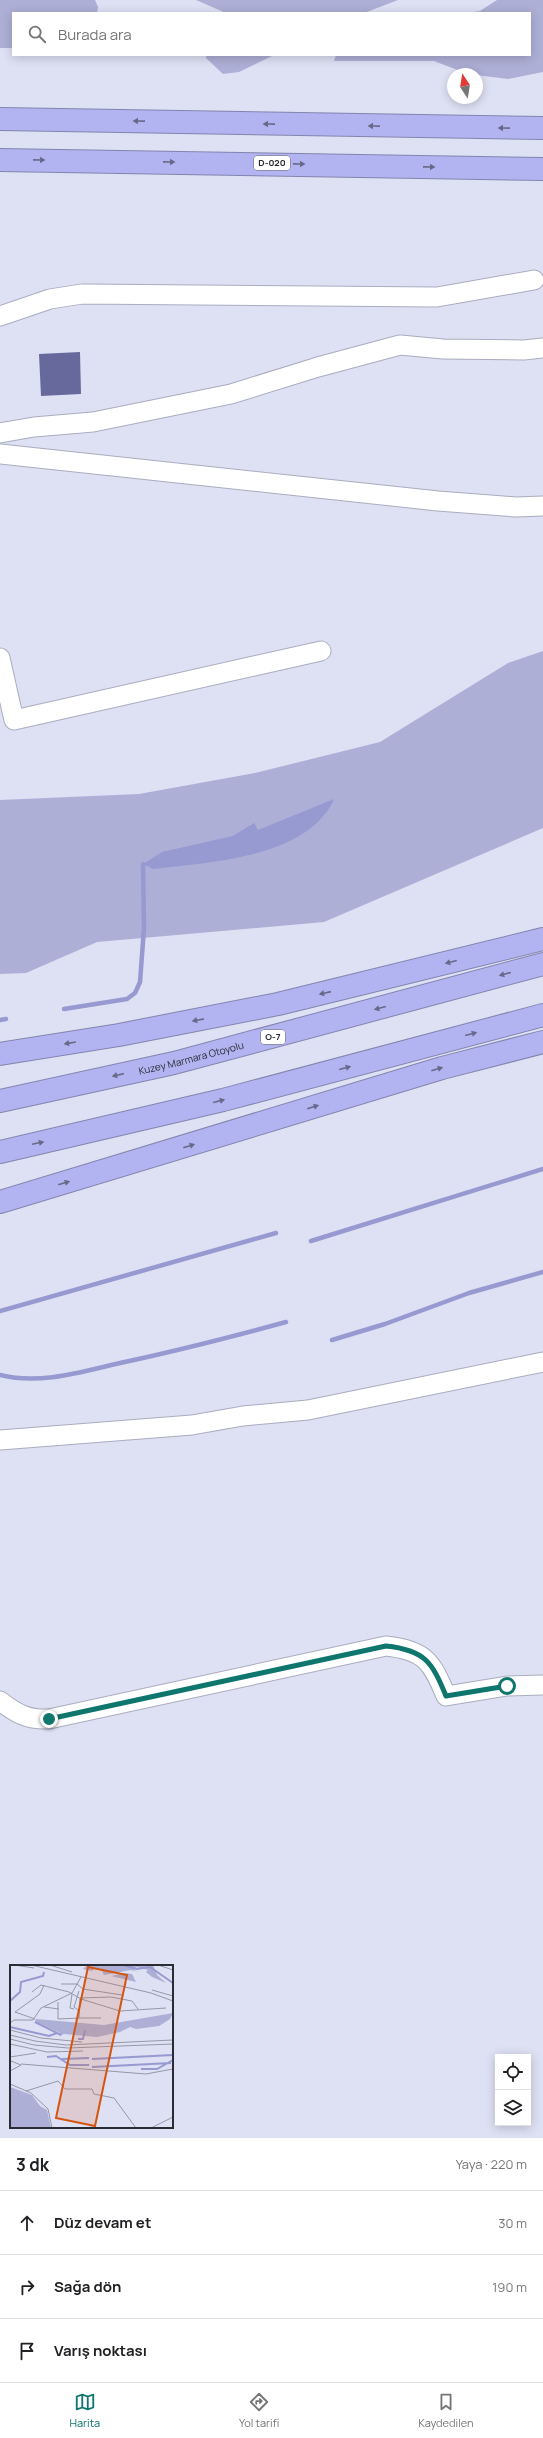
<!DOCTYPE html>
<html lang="tr">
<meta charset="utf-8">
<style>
body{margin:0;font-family:Manrope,sans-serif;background:#f2f2f2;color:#202124}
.controls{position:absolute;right:12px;bottom:12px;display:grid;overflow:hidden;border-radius:0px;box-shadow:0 2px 10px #0003}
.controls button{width:36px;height:36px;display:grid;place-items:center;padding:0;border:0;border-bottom:1px solid #e0e0e0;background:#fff;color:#202124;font:20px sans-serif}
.compass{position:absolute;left:447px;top:68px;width:36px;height:36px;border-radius:50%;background:#fff;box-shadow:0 2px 10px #0003;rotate:348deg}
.stop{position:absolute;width:12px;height:12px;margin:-9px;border:3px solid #0f766e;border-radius:50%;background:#fff}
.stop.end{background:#0f766e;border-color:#fff;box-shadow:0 1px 4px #0008}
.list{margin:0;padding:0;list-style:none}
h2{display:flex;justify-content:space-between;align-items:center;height:52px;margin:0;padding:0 16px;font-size:17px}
h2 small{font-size:13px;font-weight:400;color:#757577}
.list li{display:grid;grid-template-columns:26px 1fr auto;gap:12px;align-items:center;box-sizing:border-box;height:64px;padding:0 16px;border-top:1px solid #e0e0e0}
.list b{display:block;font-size:15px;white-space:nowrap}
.list em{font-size:13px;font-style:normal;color:#757577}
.icon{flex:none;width:22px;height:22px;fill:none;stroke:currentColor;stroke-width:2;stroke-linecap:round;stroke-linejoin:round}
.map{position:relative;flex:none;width:543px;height:2138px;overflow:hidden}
.search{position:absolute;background:#fff;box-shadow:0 2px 10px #0003;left:12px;right:12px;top:12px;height:44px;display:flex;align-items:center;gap:10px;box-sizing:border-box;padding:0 14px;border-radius:0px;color:#757577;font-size:15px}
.sheet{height:244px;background:#fff}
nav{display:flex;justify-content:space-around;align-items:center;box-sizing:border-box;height:56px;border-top:1px solid #e0e0e0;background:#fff;font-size:11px;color:#757577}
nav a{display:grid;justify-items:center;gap:2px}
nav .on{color:#0f766e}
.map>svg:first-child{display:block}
</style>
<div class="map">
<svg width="543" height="2138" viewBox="0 0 543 2138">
<rect width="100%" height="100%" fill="#dee0f4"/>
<g fill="#adafd6">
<path d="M0,0H95L98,7L97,13H13V48H0Z"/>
<path d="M196,0H398L364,13H226Z"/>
<path d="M497,0H543V72L508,79L468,74L434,61H334L336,55H530V13H467L480,11Z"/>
<path d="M206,55H274L239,72L223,74L206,58Z"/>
<path d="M543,651V828L324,922L97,942L26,973L0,974V800L139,794L255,773L380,742L508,663Z"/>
</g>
<path fill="#9799d1" d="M334,799C308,858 209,862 153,869L143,864L162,852L233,836L254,823L258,830Z"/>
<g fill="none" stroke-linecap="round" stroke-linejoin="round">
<g stroke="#9799d1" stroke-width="4.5">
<path d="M64,1009L127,999L135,993L140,982L144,928L143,864"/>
<path d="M0,1020L6,1019"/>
<path d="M311,1241L543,1169"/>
<path d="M0,1311L276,1233"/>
<path d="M332,1340L385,1324L469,1293L543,1272"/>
<path d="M0,1375C40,1385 81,1372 120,1363C176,1351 231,1337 286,1322"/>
</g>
</g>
<path fill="#67689c" d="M80,352L81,394L41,396L39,354Z"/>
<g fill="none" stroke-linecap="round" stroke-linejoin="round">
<defs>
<g id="minor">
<path d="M0,316L50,299L82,294L437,297L534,280"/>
<path d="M0,433L34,427L93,422L231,394L318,367L400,345L443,349L524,350L543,348"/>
<path d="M0,454L438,501L516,507L543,506"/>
<path d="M0,658L14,720L321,651"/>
<path d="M0,1440L192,1425L243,1416L308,1410L543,1362"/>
<path d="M0,1701C17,1714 28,1720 49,1719L386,1646C425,1650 432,1662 446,1696L507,1686L543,1685"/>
</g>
<g id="highway">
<path d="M0,119L543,128"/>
<path d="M0,160L543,169"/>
<path d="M0,1054L119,1035L278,1004L543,939"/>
<path id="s1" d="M0,1101L174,1063L543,964"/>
<path d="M0,1152L223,1100L543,1015"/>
<path d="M0,1202L442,1068L543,1042"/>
</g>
</defs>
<use href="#minor" stroke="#aaacbf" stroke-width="21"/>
<use href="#highway" stroke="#8384ae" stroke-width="24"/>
<use href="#minor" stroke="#fff" stroke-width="19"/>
<use href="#highway" stroke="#b2b4f1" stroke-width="22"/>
</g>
<defs><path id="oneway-solid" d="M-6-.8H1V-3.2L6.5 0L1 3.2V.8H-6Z"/></defs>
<g fill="#686988">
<use href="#oneway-solid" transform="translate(139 121) rotate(-179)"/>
<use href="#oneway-solid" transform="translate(269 124) rotate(-179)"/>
<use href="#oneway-solid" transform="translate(374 126) rotate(-179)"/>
<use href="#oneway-solid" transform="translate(504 128) rotate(-179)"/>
<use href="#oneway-solid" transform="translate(39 160) rotate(1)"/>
<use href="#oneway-solid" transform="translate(169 162) rotate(1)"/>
<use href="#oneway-solid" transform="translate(299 164) rotate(1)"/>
<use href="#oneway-solid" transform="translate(429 167) rotate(1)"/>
<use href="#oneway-solid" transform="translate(451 962) rotate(166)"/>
<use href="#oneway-solid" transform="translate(505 974) rotate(165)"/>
<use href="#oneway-solid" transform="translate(325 993) rotate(167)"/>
<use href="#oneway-solid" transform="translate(380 1008) rotate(165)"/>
<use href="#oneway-solid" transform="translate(198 1020) rotate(169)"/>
<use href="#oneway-solid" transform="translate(471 1034) rotate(-15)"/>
<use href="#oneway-solid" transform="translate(70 1043) rotate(171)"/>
<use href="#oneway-solid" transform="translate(345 1068) rotate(-15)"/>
<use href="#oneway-solid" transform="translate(437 1069) rotate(-16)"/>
<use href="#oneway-solid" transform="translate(118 1075) rotate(167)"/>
<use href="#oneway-solid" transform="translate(219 1101) rotate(-14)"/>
<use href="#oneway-solid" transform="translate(313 1107) rotate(-17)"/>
<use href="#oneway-solid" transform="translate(38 1143) rotate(-12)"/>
<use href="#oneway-solid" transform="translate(189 1146) rotate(-17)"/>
<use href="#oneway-solid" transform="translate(64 1183) rotate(-16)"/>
</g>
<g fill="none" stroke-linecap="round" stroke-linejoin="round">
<path stroke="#0f766e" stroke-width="5" d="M49,1719L386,1646C425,1650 432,1662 446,1696L507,1686"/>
</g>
<g text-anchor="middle" stroke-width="4" stroke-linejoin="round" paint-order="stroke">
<g fill="#fff" stroke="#6b6b70" stroke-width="1">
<rect x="254" y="156" width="36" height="14" rx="3"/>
<rect x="261" y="1030" width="24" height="14" rx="3"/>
</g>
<g font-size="9" font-weight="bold" fill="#2b2b33">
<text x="272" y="166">D-020</text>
<text x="273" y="1040">O-7</text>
</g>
<g font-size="10" fill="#2b2b33" stroke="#fff">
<text dy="4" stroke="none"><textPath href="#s1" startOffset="196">Kuzey Marmara Otoyolu</textPath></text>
</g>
</g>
<g transform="translate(10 1965)">
<rect width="163" height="163" fill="#dee0f4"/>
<path d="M77,0H143L147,10L156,18L142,12L136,7L138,5L126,2L124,5L129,7L121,5L94,10L91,4L85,3L82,6L73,4ZM115,8L122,9L126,17L101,11ZM163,48L160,54L149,61L126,64L120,62L110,67L87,72L54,69L50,71V68L25,56L26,54L94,60ZM0,122L22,130L30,141L37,145L41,163H0Z" fill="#adafd6"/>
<path fill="none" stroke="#9799d1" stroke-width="2" d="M113,0L127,4L140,2L163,18M0,36L10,27L11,17L33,11L34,7M25,57L51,70M0,62L39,71L47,68M68,74H73L75,65M37,92L46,91L60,100H79M52,94L79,93M82,94L163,90M82,102L161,98M131,104H147L163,95"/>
<path fill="none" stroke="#9698a7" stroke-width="1" d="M4,0L24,3M21,0L141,28L163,36M40,0L62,7M148,0L163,5M51,19H67L73,24L112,30M142,25L163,31M22,27L31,20L59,27L71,34L110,46L156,43M62,29L60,43L64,44M48,37V54L69,53M34,42L49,44M68,45L64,42L69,26M91,53H69L70,33L101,32L122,36L128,44M25,54L5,47L30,29L34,20M0,58L4,55H23L31,43L62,28L71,12M0,65L31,73L72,77M0,70L25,76L56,80L163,75M0,74L24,80L58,83L163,79M0,79L37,87L73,86M0,92L26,88M11,99L136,109L163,104M0,106L11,100L1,96M0,119L21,128L38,144L42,163M16,126L48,116L55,124H82L84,129L104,133L126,163M141,163L163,152"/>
<path fill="#d55410" fill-opacity="0.15" stroke="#d55410" stroke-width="2" d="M78,2L117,10L85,161L46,153Z"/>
<rect width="163" height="163" fill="none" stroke="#2b2b33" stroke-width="2"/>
</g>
</svg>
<div class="controls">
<button><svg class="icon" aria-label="locate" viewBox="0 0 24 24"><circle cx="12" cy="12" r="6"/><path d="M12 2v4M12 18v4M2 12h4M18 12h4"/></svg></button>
<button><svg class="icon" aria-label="layers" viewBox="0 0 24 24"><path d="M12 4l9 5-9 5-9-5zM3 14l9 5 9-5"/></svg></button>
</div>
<svg class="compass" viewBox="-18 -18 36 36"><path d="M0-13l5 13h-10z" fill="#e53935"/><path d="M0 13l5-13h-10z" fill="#757577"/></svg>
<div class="stop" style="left:507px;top:1686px"></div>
<div class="stop end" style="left:49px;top:1719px"></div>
<div class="search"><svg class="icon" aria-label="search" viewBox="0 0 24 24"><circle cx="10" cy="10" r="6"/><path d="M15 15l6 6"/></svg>Burada ara</div>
</div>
<section class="sheet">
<h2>3 dk<small>Yaya · 220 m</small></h2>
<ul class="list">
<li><svg class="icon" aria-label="ahead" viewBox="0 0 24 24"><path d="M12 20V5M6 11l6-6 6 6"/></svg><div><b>Düz devam et</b></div><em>30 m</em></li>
<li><svg class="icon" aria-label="right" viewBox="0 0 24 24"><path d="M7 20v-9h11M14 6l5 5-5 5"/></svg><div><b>Sağa dön</b></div><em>190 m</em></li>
<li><svg class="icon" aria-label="arrive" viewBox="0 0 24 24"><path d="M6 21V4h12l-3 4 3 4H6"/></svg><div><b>Varış noktası</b></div></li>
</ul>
</section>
<nav>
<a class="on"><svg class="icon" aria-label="map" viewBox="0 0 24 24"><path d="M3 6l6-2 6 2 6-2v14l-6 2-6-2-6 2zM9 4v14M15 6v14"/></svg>Harita</a>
<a><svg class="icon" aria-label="directions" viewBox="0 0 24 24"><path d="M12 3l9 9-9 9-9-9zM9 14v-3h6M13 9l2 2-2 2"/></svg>Yol tarifi</a>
<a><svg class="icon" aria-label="saved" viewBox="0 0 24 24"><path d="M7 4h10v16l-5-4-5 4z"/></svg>Kaydedilen</a>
</nav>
